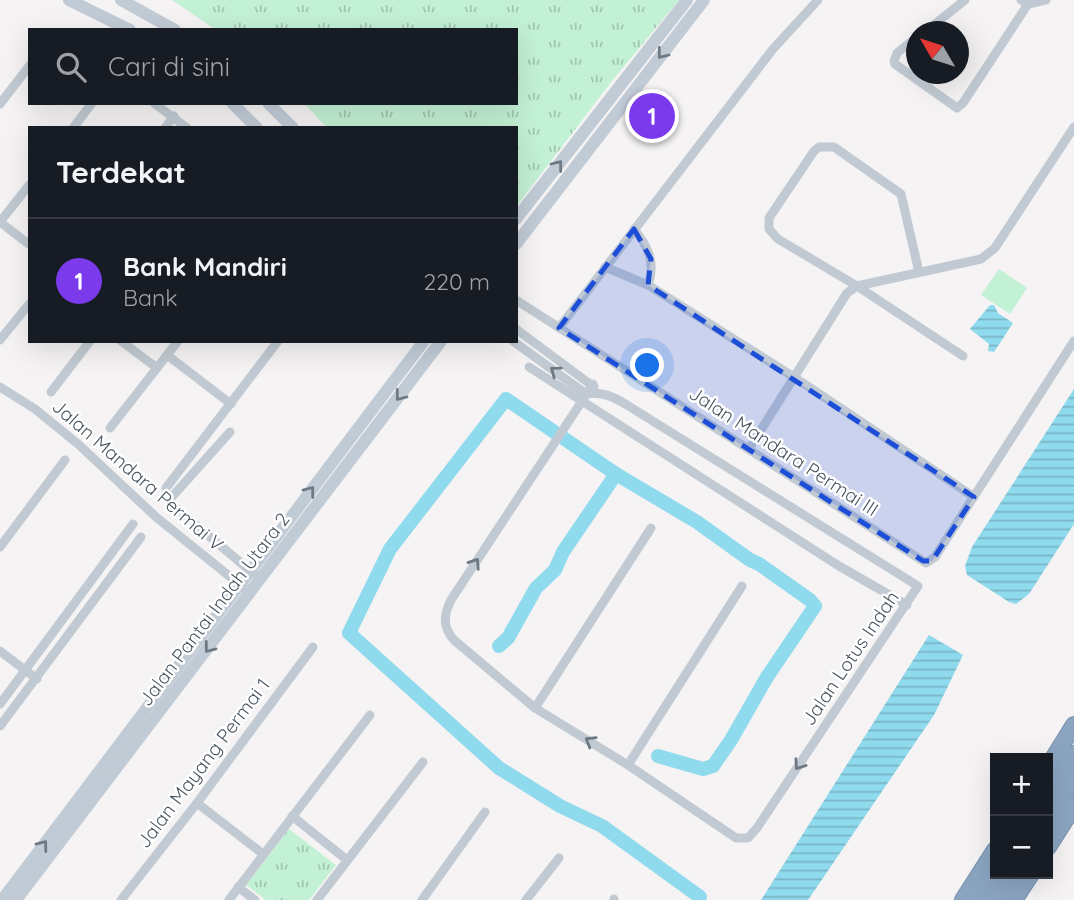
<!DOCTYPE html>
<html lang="id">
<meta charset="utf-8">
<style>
body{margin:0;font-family:Quicksand,sans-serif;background:#242831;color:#f1f3f6}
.controls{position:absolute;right:21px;bottom:21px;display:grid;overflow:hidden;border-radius:0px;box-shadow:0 7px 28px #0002}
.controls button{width:63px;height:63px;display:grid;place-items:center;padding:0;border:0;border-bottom:2px solid #363941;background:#171b24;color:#f1f3f6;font:35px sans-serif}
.compass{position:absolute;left:906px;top:21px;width:63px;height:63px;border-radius:50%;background:#171b24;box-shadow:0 7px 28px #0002;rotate:309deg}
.you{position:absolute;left:648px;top:366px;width:24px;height:24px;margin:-18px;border:5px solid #fff;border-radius:50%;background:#1a73e8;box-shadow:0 0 0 10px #1a73e833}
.badge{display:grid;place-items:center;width:46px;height:46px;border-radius:50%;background:#7c3aed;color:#fff;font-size:23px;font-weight:700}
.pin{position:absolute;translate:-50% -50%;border:4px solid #fff;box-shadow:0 2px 7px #0006}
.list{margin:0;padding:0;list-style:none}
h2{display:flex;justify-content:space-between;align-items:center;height:91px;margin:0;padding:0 28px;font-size:30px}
h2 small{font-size:23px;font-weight:400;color:#9ea1a6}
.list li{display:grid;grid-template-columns:46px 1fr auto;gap:21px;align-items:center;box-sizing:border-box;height:126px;padding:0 28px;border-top:2px solid #363941}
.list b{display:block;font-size:26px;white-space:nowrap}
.list p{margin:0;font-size:23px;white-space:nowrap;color:#9ea1a6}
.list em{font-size:23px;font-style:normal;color:#9ea1a6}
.icon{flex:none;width:38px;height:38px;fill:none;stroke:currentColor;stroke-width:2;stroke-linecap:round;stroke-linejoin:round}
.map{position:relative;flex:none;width:1074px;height:900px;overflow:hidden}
.search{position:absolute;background:#171b24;box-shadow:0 7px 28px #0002;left:28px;top:28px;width:490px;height:77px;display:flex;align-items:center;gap:18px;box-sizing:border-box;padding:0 24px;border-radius:0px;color:#9ea1a6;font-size:26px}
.panel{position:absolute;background:#171b24;box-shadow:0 7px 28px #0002;left:28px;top:126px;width:490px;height:217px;border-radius:0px}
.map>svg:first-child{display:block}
</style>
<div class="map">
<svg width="1074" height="900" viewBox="0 0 1074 900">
<defs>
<pattern id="park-tufts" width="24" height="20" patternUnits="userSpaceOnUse" patternTransform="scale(1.75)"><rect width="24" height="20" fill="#c3f1d5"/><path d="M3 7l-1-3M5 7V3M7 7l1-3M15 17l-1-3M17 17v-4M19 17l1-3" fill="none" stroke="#a0c6b0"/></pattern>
<pattern id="water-rules" width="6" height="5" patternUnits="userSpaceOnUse" patternTransform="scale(1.75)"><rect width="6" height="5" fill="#90daee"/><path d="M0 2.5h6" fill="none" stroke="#78b4c4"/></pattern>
</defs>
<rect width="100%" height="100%" fill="#f5f3f3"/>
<path fill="#c3f1d5" d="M999,269L1027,288L1010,314L981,295Z"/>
<g fill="url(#park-tufts)">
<path d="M172,0H679L612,81L516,207V128H327L304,103H516V30H216Z"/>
<path d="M289,829L336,865L309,900H266L246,885Z"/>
</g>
<g fill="url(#water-rules)">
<path d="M990,305H994L998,313L1013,323L994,352L988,351L989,344L970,329Z"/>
<path d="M1074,389V524L1029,594L1016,604L1009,602L967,575L965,566L972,547Z"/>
<path d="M929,635L963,655L934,715L808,900H761Z"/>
</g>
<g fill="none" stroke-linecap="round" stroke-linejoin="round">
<g stroke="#90daee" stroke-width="14">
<path d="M499,646L508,638L536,588L555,570L563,552L616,474"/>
<path d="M658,756L703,769L713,766L731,740L767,677L815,606L810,600L759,564L750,560L697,522L616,474L506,399L390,549L349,633L499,768L560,806L602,826L700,897"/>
</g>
<defs>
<g id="highway">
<path d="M1048,767L1074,725"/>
<path d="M1048,795L1074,754"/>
<path d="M1048,820L1074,779"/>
<path d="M1048,847L1074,806"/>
<path d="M963,900L995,850"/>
<path d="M981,900L998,874"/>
<path d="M997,900L1014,874"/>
<path d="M1014,900L1031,874"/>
</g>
</defs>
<use href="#highway" stroke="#7690ad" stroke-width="18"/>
<g stroke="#c1cad2" stroke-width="9">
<path d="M1021,0L1028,4L1046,0"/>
<path d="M925,32L965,0"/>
<path d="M916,38L897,53L894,61L895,64L957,108L963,103L1028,4"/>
<path d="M154,103L187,128"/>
<path d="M0,104L30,65"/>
<path d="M73,128L92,103"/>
<path d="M165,128L174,116"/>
<path d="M0,222L30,184"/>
<path d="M0,222L30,245"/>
<path d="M634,229C648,246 656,263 648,285"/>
<path d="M605,267L648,285L794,377L974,497"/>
<path d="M919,272L901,194L834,147H819L814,151L769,218V229L778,239L857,286L963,356"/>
<path d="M516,300L926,563L935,557L1074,341"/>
<path d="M559,328L773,49L818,0"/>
<path d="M516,329L594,387"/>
<path d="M0,340L30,303"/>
<path d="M121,341L157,368"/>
<path d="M513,341L586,394C602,391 614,397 627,405L918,586L757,828L748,838H736L628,765L535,708L454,640C442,627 444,614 451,600L582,401L593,384"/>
<path d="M167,355L231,404"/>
<path d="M529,367L839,566L907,605"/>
<path d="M0,387L35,409L78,444L156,517L244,588"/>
<path d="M51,392L90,341"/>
<path d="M110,428L178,341"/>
<path d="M230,432L170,499L171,504L254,574"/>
<path d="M749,449L847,293L857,286L981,259L995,248L1074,127"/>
<path d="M166,488L278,341"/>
<path d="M0,547L65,460"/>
<path d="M0,651L37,679"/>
<path d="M0,704L133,524"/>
<path d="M535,708L651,528"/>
<path d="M0,726L141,537"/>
<path d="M628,765L742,586"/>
<path d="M197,803L263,854"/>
<path d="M292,816L347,860"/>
<path d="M238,887L255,900"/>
<path d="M121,900L197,803L313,647"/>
<path d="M229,900L370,715"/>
<path d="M317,900L423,762"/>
<path d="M422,900L485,812"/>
<path d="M526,900L559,858"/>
<path d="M614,900V899"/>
</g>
<g stroke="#c1cbd6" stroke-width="12">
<path d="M69,0L130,30"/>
<path d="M121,0L175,30"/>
<path d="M232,103L257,128"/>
<path d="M268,103L293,128"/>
<path d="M516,219L687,0"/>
<path d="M516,244L704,0"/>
<path d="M2,900L424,341"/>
<path d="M16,900L441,341"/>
</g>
<use href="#highway" stroke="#8ba5c1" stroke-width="16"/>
</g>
<defs><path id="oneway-chevron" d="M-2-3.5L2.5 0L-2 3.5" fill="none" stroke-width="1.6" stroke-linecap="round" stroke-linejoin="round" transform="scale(1.75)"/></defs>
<g stroke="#6e7984">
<use href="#oneway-chevron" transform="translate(662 54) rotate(128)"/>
<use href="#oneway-chevron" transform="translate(558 165) rotate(-52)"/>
<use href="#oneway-chevron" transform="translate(400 396) rotate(127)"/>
<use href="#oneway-chevron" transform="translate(310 491) rotate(-53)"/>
<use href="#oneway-chevron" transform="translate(209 648) rotate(127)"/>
<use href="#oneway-chevron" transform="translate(43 845) rotate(-53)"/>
</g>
<g stroke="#6e7983">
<use href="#oneway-chevron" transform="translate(555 371) rotate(-144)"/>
<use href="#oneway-chevron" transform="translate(475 563) rotate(-57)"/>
<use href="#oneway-chevron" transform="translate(590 741) rotate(-149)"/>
<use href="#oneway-chevron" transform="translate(799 765) rotate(124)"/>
</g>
<path fill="#1d4ed8" fill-opacity="0.2" stroke="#1d4ed8" stroke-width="5" stroke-dasharray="14 9" stroke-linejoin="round" d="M634,229L651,259L648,285L974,497L932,561H923L559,328Z"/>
<g text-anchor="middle" stroke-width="5" stroke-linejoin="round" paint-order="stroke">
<g font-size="19" fill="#4a5661" stroke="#fff">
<text transform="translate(784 451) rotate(33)" y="7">Jalan Mandara Permai III</text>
<text transform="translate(138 475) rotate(41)" y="7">Jalan Mandara Permai V</text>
<text transform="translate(214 609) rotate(-53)" y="7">Jalan Pantai Indah Utara 2</text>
<text transform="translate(850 658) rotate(-56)" y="7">Jalan Lotus Indah</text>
<text transform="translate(203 763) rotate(-53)" y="7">Jalan Mayang Permai 1</text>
</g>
</g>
</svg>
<div class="controls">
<button>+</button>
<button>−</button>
</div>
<svg class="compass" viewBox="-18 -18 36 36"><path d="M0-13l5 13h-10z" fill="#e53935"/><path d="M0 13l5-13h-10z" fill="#9ea1a6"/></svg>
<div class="you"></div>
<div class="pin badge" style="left:652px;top:116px">1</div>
<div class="search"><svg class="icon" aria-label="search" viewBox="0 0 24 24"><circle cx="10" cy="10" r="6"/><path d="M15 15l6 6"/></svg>Cari di sini</div>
<section class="panel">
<h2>Terdekat<small></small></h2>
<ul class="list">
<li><span class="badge">1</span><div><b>Bank Mandiri</b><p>Bank</p></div><em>220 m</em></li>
</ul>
</section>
</div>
